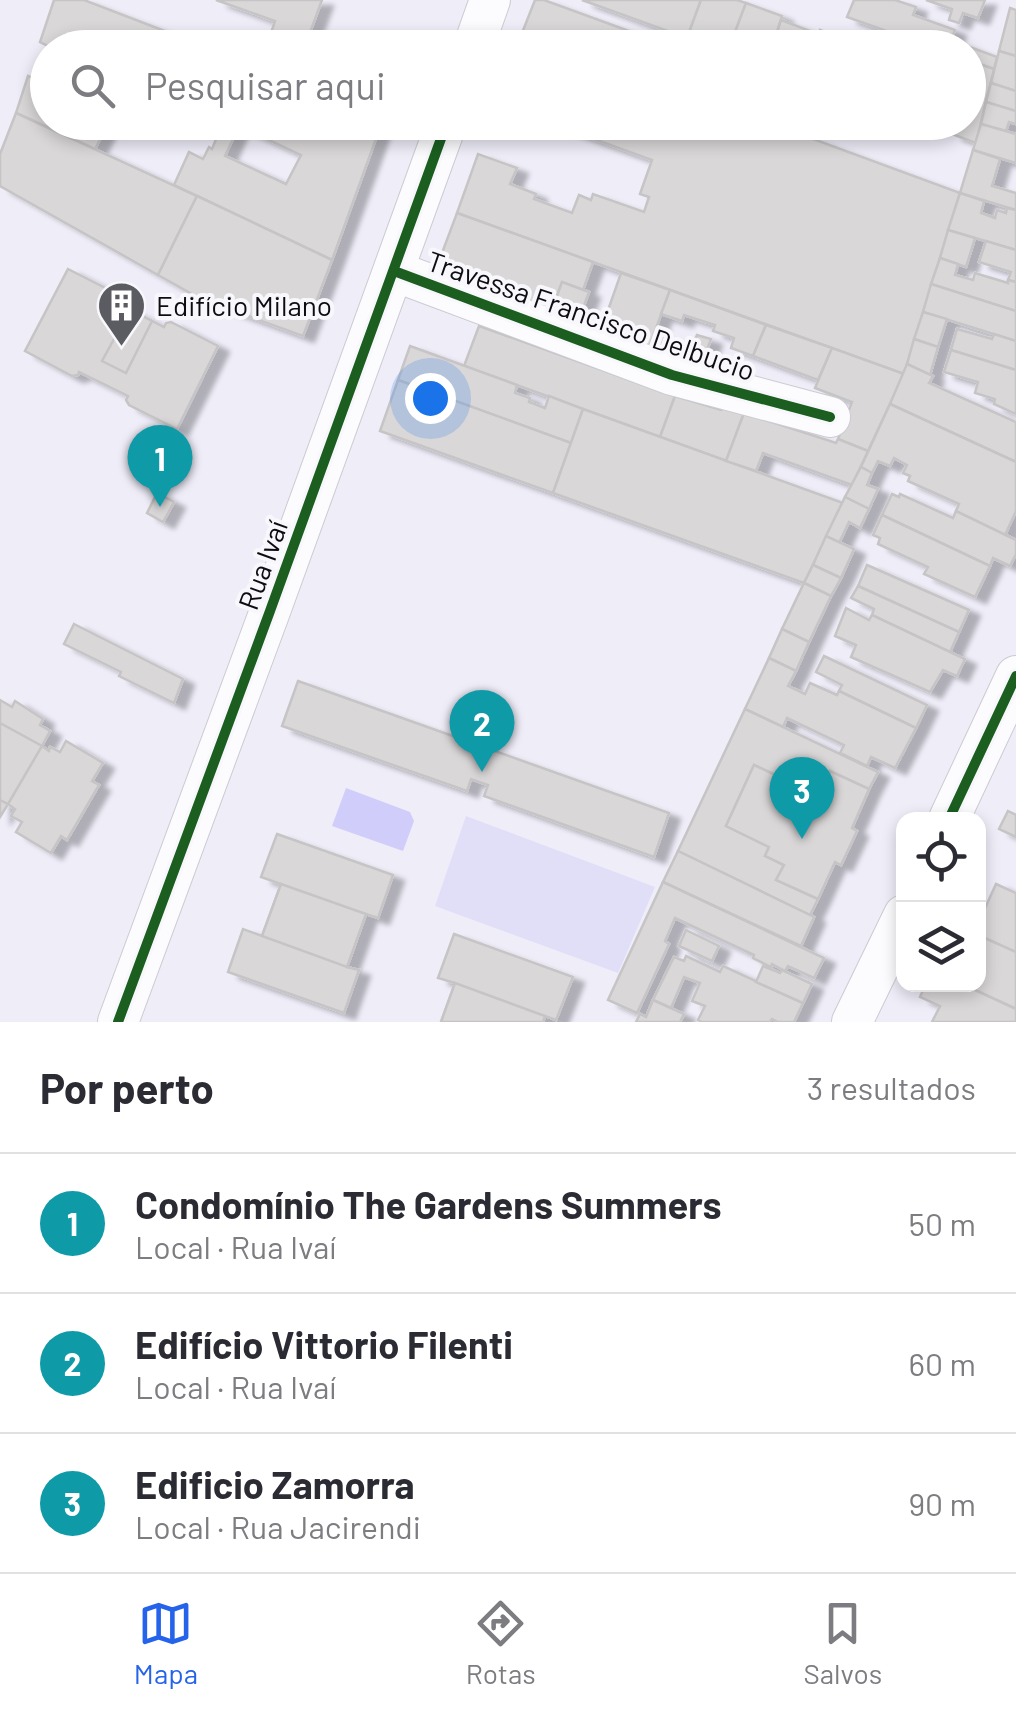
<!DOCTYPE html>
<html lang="pt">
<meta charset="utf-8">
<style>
body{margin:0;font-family:Barlow,sans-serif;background:#f2f2f3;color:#2b2b33}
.controls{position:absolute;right:30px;bottom:30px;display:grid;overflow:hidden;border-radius:20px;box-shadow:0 5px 15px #0003}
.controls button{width:90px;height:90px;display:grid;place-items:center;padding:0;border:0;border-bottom:2px solid #e1e1e2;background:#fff;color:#2b2b33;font:50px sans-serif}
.you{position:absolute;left:430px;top:398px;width:35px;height:35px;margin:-25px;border:8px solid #fff;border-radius:50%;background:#1a73e8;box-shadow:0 0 0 15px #1a73e833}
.badge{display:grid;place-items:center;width:65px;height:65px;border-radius:50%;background:#2563eb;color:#fff;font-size:32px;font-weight:700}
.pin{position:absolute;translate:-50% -82px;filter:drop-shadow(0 2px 5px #0008)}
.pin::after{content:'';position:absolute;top:52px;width:35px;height:30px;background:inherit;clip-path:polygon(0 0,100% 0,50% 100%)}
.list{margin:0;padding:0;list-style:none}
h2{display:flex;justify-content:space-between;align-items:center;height:130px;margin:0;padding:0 40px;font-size:42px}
h2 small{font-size:32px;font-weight:400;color:#7c7c81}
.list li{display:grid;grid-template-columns:65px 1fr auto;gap:30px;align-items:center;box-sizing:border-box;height:140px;padding:0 40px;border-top:2px solid #e1e1e2}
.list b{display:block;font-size:38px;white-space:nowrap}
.list p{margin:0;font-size:32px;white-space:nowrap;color:#7c7c81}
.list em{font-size:32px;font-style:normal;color:#7c7c81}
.icon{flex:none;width:55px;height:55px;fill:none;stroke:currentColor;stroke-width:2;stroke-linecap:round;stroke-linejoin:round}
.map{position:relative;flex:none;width:1016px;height:1022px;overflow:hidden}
.search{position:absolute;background:#fff;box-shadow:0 5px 15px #0003;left:30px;right:30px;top:30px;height:110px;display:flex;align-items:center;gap:25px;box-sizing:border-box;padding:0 35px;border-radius:55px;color:#7c7c81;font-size:38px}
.sheet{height:550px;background:#fff}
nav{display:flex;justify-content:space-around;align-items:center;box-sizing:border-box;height:140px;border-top:2px solid #e1e1e2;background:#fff;font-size:28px;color:#7c7c81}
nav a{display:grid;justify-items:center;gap:5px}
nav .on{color:#2563eb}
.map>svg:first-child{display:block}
</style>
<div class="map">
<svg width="1016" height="1022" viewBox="0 0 1016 1022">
<defs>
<filter id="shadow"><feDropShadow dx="11" dy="6" stdDeviation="2.5" flood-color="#0004"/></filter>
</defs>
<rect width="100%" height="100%" fill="#eeedf8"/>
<path fill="#e1dff8" d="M466,816L655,887L618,973L435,906Z"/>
<path fill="#d1cdfb" d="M346,788L410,812L414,821L403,851L332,826Z"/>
<g fill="#dad7d9" stroke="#c7c4c6" stroke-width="2.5" fill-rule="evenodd" filter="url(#shadow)">
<path d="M54,0H84L209,48H52L40,42Z"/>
<path d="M216,0H322L305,46L271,33L275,21Z"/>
<path d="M535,0H544L670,46L561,48L522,33Z"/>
<path d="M582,0H701L687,38Z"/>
<path d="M701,0H737L746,3L729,48H713L687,38Z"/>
<path d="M854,0H895L916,7L913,15L955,30L951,40L997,57L994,69L968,60V48H934L847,17Z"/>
<path d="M926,0H985L978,18L963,13L959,23L949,20L952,9Z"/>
<path d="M746,3L782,16L772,48H729Z"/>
<path d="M1010,8L1016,10V56L999,51Z"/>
<path d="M781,20L818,34L814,48H772Z"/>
<path d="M820,30L858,45L857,48H814Z"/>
<path d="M522,33L561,48H517Z"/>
<path d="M999,51L1016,56V91L991,83Z"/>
<path d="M968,60L994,69L976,143L952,134L955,122H968Z"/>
<path d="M28,76L48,85V122H109L95,149L16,113Z"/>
<path d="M991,83L1016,91V111L986,102Z"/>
<path d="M986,102L1016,111V124L1009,122L1006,131L981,124Z"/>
<path d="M16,113L197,196L158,275L0,186V154Z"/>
<path d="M223,122H382L332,260L174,185L189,152L203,159L209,147L212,149ZM239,126L301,155L286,184L225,156Z"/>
<path d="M548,122H597L591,138Z"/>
<path d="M597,122H767L960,193L904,374L457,213L478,154L517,168L510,184L536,194L534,199L572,213L579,195L591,200L593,194L644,212L649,197L640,194L652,160L591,138Z"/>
<path d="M981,124L1016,134V163L973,150Z"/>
<path d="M973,150L1000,159L992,186L1016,193V210L960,193Z"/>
<path d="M960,193L984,201L981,213L995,218L997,210L1006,213L1007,208L1016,210V250L948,230Z"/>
<path d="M197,196L332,260L303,336L201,299L158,275Z"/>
<path d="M457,213L593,262L583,290L562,282L549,318L433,277Z"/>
<path d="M948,230L975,238L966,267L940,258Z"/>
<path d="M986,241L1016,250V282L1008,280L1011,272L979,262Z"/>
<path d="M940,258L958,264L955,275L973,280L975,273L1008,283V280L1016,282V311L931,284Z"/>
<path d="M68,269L115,293L117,298L115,302L164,327L166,323L171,322L218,346L177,429L129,405L126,400L128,396L79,372L78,375L72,376L25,351Z"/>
<path d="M621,273L670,290L647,353L599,336Z"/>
<path d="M562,282L589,292L576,327L549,318Z"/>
<path d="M931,284L1016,311V341L923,312Z"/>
<path d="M670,290L766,325L753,356L731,348L734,338L713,331L715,325L684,315L682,321L661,314Z"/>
<path d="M130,310L152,321L126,373L102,361Z"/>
<path d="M923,312L947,319L938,347L914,339Z"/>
<path d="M766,325L832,348L818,380L753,356Z"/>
<path d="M479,326L675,396L660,437L464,366Z"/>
<path d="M957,329L992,339L994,334L1016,341V370L951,350Z"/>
<path d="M655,333L688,345L689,342L693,344L697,335L711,339L699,372L647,353Z"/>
<path d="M914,339L938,347L930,375L907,364Z"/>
<path d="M410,346L517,385L515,393L530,398L529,402L545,408L549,396L583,409L571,443L398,380Z"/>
<path d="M832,348L904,374L868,451L838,439L852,402L815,388Z"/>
<path d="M951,350L1016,370V414L994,404L995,399L975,393L978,382L944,372Z"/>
<path d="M907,364L933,376L929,383L1016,422V462L890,404Z"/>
<path d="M398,380L571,443L553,493L380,431Z"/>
<path d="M675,396L721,410L725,408L744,413L726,461L660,437Z"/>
<path d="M890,404L1016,462V511L1005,535L956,511L959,504L908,481L910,476L903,473L907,465L894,458L890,466L878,461L872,473L861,467Z"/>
<path d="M583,409L843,503L804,583L553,493Z"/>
<path d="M744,413L836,443L838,439L868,451L852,485L763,453L756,471L726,461Z"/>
<path d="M861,467L872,473L867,485L878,489L869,509L845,497Z"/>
<path d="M157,493L174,502L163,522L147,513Z"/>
<path d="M892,494L899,497L900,494L953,518L956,511L1016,540V554L1010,566L993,558L990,566L882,515Z"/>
<path d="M845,497L869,509L860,528L849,522L839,543L826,536Z"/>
<path d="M882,515L990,566L975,597L924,574L928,567L878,544L880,538L873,535Z"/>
<path d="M826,536L854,549L841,578L813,565Z"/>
<path d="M813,565L841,578L831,596L804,583Z"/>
<path d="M867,565L969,610L959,632L858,586Z"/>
<path d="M804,583L831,596L809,642L782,629Z"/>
<path d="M858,586L959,632L950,652L872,615L874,609L851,598Z"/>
<path d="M846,608L869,620L872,615L965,659L957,676L943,670L930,692L851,657L856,645L835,636Z"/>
<path d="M74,624L183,679L174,703L119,676L121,672L64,644Z"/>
<path d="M782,629L809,642L796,671L769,658Z"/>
<path d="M824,656L927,705L916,728L839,691L842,685L816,672Z"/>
<path d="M769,658L796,671L788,686L805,694L810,683L837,695L839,691L916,728L895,768L871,757L867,766L840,753L844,745L787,718L783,727L745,709Z"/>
<path d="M298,681L669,813L654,857L484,796L488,785L471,779L467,791L282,726Z"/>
<path d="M0,700L12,707L15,701L43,719L40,725L50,731L42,746L49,751L50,747L60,752L66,741L103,763L92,781L99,785L67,840L61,836L51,853L16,832L22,822L11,816L15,809L8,804L0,817Z"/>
<path d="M745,709L878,772L869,789L830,771L824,786L792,771L788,781L754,765L726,826L769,847L765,856L784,865L776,880L818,899L810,915L678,851Z"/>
<path d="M0,723L42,746L8,804L0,800Z"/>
<path d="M754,765L788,781L792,771L824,786L830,771L869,789L852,828L857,831L841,865L835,862L818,899L776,880L784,865L765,856L769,847L726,826Z"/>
<path d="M1008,811L1016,815V837L999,829Z"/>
<path d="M277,834L393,875L378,918L366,914L347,967L359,970L344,1013L228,972L243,929L262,936L281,884L261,877Z"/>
<path d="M678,851L814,917L801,946L663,882Z"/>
<path d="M663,882L824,958L814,978L788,966L785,971L772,964L771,967L753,958L754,955L675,918L665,941L669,944L637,1013L608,1000Z"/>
<path d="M281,884L366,914L347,967L262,936Z"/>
<path d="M996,884L1016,893V952L978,935V929L984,916L982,915Z"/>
<path d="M686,930L719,946L712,961L679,946Z"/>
<path d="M454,934L573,977L556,1020L545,1016L543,1022H441L455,983L438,978Z"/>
<path d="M978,935L1016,952V1009L962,984H978Z"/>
<path d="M686,956L720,972L723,966L803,1003L794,1022H778L772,1019L770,1022H702L698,1020L705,1006L692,1001L700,983L684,977L671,1008L653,1000L674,957L684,961Z"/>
<path d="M763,966L780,973L782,970L812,984L803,1003L756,982Z"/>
<path d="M455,983L545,1016L543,1022H441Z"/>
<path d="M926,984H962L1016,1009V1022H932L940,1006L920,997Z"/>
<path d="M653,1000L684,1014L680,1022H636L640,1014L646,1017Z"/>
</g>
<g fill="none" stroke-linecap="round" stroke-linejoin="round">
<defs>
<g id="street">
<path d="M473,48L490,0"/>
<path d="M394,271L672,375L830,417"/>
<path d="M949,819L1016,676"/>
<path d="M118,1022L270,611L447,122"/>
<path d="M852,1022L904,915"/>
</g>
</defs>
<use href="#street" stroke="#cbcbd3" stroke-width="42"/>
<use href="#street" stroke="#fcfcfe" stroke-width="40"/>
<defs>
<g id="cycleway">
<path d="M394,271L672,375L830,417"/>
<path d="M949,819L1016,676"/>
<path d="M118,1022L270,611L447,122"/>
</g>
</defs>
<use href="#cycleway" stroke="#f8f8fc" stroke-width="16"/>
<use href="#cycleway" stroke="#1b5e20" stroke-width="10"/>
</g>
<defs>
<symbol id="building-pin" viewBox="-11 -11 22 30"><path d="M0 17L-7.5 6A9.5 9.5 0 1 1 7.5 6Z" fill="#5b5b62" stroke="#f8f8fc"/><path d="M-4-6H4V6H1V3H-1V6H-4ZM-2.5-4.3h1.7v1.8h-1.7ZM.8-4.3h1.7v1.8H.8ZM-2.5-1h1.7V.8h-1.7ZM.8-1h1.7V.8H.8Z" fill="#fff"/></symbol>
</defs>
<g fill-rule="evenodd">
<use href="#building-pin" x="94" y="278" width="55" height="75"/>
</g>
<g text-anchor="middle" stroke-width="8" stroke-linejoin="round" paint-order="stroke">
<g font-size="28" fill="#0c0c12" stroke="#f8f8fc" text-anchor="start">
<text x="156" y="316">Edifício Milano</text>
</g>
<g font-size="28" fill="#0c0c12" stroke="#f8f8fc">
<text transform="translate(591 316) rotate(19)" y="10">Travessa Francisco Delbucio</text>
<text transform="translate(263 565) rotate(-70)" y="10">Rua Ivaí</text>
</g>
</g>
</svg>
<div class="controls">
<button><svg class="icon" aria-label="locate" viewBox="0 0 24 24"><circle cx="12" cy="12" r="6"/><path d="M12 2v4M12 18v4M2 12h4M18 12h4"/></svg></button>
<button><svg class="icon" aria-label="layers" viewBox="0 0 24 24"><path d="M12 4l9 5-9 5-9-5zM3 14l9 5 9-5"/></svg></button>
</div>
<div class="you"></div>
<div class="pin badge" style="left:160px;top:507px;background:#0f9aa8">1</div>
<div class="pin badge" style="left:482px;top:772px;background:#0f9aa8">2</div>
<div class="pin badge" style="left:802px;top:839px;background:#0f9aa8">3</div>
<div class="search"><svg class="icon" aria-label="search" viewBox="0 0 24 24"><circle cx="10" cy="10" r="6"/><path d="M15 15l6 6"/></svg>Pesquisar aqui</div>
</div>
<section class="sheet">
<h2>Por perto<small>3 resultados</small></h2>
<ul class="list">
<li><span class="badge" style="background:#0f9aa8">1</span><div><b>Condomínio The Gardens Summers</b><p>Local · Rua Ivaí</p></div><em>50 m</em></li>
<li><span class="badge" style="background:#0f9aa8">2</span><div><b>Edifício Vittorio Filenti</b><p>Local · Rua Ivaí</p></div><em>60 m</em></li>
<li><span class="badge" style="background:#0f9aa8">3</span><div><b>Edificio Zamorra</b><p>Local · Rua Jacirendi</p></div><em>90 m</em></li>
</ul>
</section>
<nav>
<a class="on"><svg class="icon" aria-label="map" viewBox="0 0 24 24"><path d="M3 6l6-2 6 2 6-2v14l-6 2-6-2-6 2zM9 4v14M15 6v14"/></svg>Mapa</a>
<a><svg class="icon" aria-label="directions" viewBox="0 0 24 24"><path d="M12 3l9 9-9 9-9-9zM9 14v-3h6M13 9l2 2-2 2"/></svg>Rotas</a>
<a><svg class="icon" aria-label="saved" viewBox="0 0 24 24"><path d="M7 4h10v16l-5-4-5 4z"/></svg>Salvos</a>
</nav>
